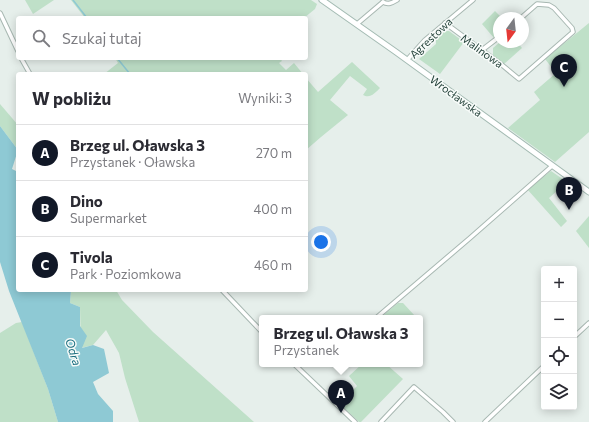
<!DOCTYPE html>
<html lang="pl">
<meta charset="utf-8">
<style>
body{margin:0;font-family:Commissioner,sans-serif;background:#f2f2f3;color:#2b2b33}
.controls{position:absolute;right:12px;bottom:12px;display:grid;overflow:hidden;border-radius:4px;box-shadow:0 2px 10px #0003}
.controls button{width:36px;height:36px;display:grid;place-items:center;padding:0;border:0;border-bottom:1px solid #e1e1e2;background:#fff;color:#2b2b33;font:20px sans-serif}
.compass{position:absolute;left:493px;top:12px;width:36px;height:36px;border-radius:50%;background:#fff;box-shadow:0 2px 10px #0003;rotate:195deg}
.you{position:absolute;left:321px;top:242px;width:14px;height:14px;margin:-10px;border:3px solid #fff;border-radius:50%;background:#1a73e8;box-shadow:0 0 0 6px #1a73e833}
.badge{display:grid;place-items:center;width:26px;height:26px;border-radius:50%;background:#111827;color:#fff;font-size:13px;font-weight:700}
.pin{position:absolute;translate:-50% -33px;filter:drop-shadow(0 1px 2px #0008)}
.pin::after{content:'';position:absolute;top:21px;width:14px;height:12px;background:inherit;clip-path:polygon(0 0,100% 0,50% 100%)}
.popup{position:absolute;left:259px;top:315px;width:164px;height:52px;box-sizing:border-box;display:grid;place-content:center;border-radius:4px;background:#fff;filter:drop-shadow(0 1px 3px #0005);font-size:13px;white-space:nowrap;color:#7c7c81}
.popup b{font-size:15px;color:#2b2b33}
.popup::after{content:'';position:absolute;left:50%;top:100%;margin-left:-8px;border:8px solid transparent;border-top-color:#fff}
.list{margin:0;padding:0;list-style:none}
h2{display:flex;justify-content:space-between;align-items:center;height:52px;margin:0;padding:0 16px;font-size:17px}
h2 small{font-size:13px;font-weight:400;color:#7c7c81}
.list li{display:grid;grid-template-columns:26px 1fr auto;gap:12px;align-items:center;box-sizing:border-box;height:56px;padding:0 16px;border-top:1px solid #e1e1e2}
.list b{display:block;font-size:15px;white-space:nowrap}
.list p{margin:0;font-size:13px;white-space:nowrap;color:#7c7c81}
.list em{font-size:13px;font-style:normal;color:#7c7c81}
.icon{flex:none;width:22px;height:22px;fill:none;stroke:currentColor;stroke-width:2;stroke-linecap:round;stroke-linejoin:round}
.map{position:relative;flex:none;width:589px;height:422px;overflow:hidden}
.search{position:absolute;background:#fff;box-shadow:0 2px 10px #0003;left:16px;top:16px;width:292px;height:44px;display:flex;align-items:center;gap:10px;box-sizing:border-box;padding:0 14px;border-radius:4px;color:#7c7c81;font-size:15px}
.panel{position:absolute;background:#fff;box-shadow:0 2px 10px #0003;left:16px;top:72px;width:292px;height:220px;border-radius:4px}
.map>svg:first-child{display:block}
</style>
<div class="map">
<svg width="589" height="422" viewBox="0 0 589 422">
<rect width="100%" height="100%" fill="#e6efeb"/>
<g fill="#bfe0c8">
<path d="M25,0H54L33,14Z"/>
<path d="M71,0H311L317,4L315,9L304,18H85Z"/>
<path d="M495,11L502,18H499V34L494,38L482,24Z"/>
<path d="M589,23V132L555,162L508,128L540,100L534,92L556,73L545,59Z"/>
<path d="M441,31H449L464,42L440,74L419,59L436,44V35Z"/>
<path d="M500,42H517L522,48L504,64L493,56V48Z"/>
<path d="M115,58H280L282,61L279,63L286,70L294,63L303,74H104L118,63Z"/>
<path d="M352,62L380,88C375,93 370,99 363,95L367,89L350,76L330,100L348,115L321,137L306,150V78L318,92Z"/>
<path d="M0,104L18,125V150L0,126Z"/>
<path d="M551,171L567,182L549,198L567,221L561,227L527,189Z"/>
<path d="M589,216V248L576,231Z"/>
<path d="M71,290H116L122,300L153,332L254,422H139L125,378L119,353L106,330L93,345L81,348L80,307L70,303Z"/>
<path d="M398,303H403L415,316L412,318H380Z"/>
<path d="M22,322L48,389L58,422H0V333L16,323Z"/>
<path d="M362,364H386L403,379L361,422H359L340,404L357,386L349,376Z"/>
</g>
<path fill="#8ec9d4" d="M0,126L18,150L12,169L18,172V290H71L70,303L80,307V326L87,336L82,348L93,345L104,349L109,373L93,382L98,394L113,411V422H58L48,389L9,291L0,262Z"/>
<g fill="none" stroke-linecap="round" stroke-linejoin="round">
<g stroke="#8ec9d4" stroke-width="1.5">
<path d="M73,0L87,18"/>
<path d="M117,58L130,74"/>
</g>
<defs>
<g id="street">
<path d="M383,2C388,5 392,3 397,0"/>
<path d="M0,13L18,51"/>
<path d="M445,23L502,65L519,79L573,32L572,28L554,8L549,5L537,4L521,18"/>
<path d="M357,24L383,2"/>
<path d="M482,50L499,37"/>
<path d="M21,58L30,74"/>
<path d="M407,60L425,40L473,0"/>
<path d="M222,290L262,332"/>
<path d="M376,318L470,238L552,166"/>
<path d="M574,337L589,323"/>
<path d="M294,364L355,422"/>
<path d="M381,422L414,387L443,412L453,422"/>
<path d="M485,422L544,366"/>
</g>
<path id="secondary" d="M322,0L396,52L589,192"/>
</defs>
<use href="#street" stroke="#a8b8b2" stroke-width="5.5"/>
<use href="#secondary" stroke="#a4bbb3" stroke-width="7"/>
<use href="#street" stroke="#fff" stroke-width="3.5"/>
<use href="#secondary" stroke="#fff" stroke-width="5"/>
</g>
<g text-anchor="middle" stroke-width="3" stroke-linejoin="round" paint-order="stroke">
<g font-size="11" fill="#24423a" stroke="#f7fbf9">
<text transform="translate(431 38) rotate(-43)" y="4">Agrestowa</text>
<text transform="translate(482 51) rotate(36)" y="4">Malinowa</text>
<text transform="translate(456 96) rotate(36)" y="4">Wrocławska</text>
</g>
<g font-size="12" font-style="italic" fill="#1c6f80" stroke="#f7fbf9">
<text transform="translate(73 352) rotate(72)" y="4">Odra</text>
</g>
</g>
</svg>
<div class="controls">
<button>+</button>
<button>−</button>
<button><svg class="icon" aria-label="locate" viewBox="0 0 24 24"><circle cx="12" cy="12" r="6"/><path d="M12 2v4M12 18v4M2 12h4M18 12h4"/></svg></button>
<button><svg class="icon" aria-label="layers" viewBox="0 0 24 24"><path d="M12 4l9 5-9 5-9-5zM3 14l9 5 9-5"/></svg></button>
</div>
<svg class="compass" viewBox="-18 -18 36 36"><path d="M0-13l5 13h-10z" fill="#e53935"/><path d="M0 13l5-13h-10z" fill="#7c7c81"/></svg>
<div class="you"></div>
<div class="pin badge" style="left:341px;top:413px">A</div>
<div class="popup"><b>Brzeg ul. Oławska 3</b>Przystanek</div>
<div class="pin badge" style="left:569px;top:210px">B</div>
<div class="pin badge" style="left:564px;top:87px">C</div>
<div class="search"><svg class="icon" aria-label="search" viewBox="0 0 24 24"><circle cx="10" cy="10" r="6"/><path d="M15 15l6 6"/></svg>Szukaj tutaj</div>
<section class="panel">
<h2>W pobliżu<small>Wyniki: 3</small></h2>
<ul class="list">
<li><span class="badge">A</span><div><b>Brzeg ul. Oławska 3</b><p>Przystanek · Oławska</p></div><em>270 m</em></li>
<li><span class="badge">B</span><div><b>Dino</b><p>Supermarket</p></div><em>400 m</em></li>
<li><span class="badge">C</span><div><b>Tivola</b><p>Park · Poziomkowa</p></div><em>460 m</em></li>
</ul>
</section>
</div>
